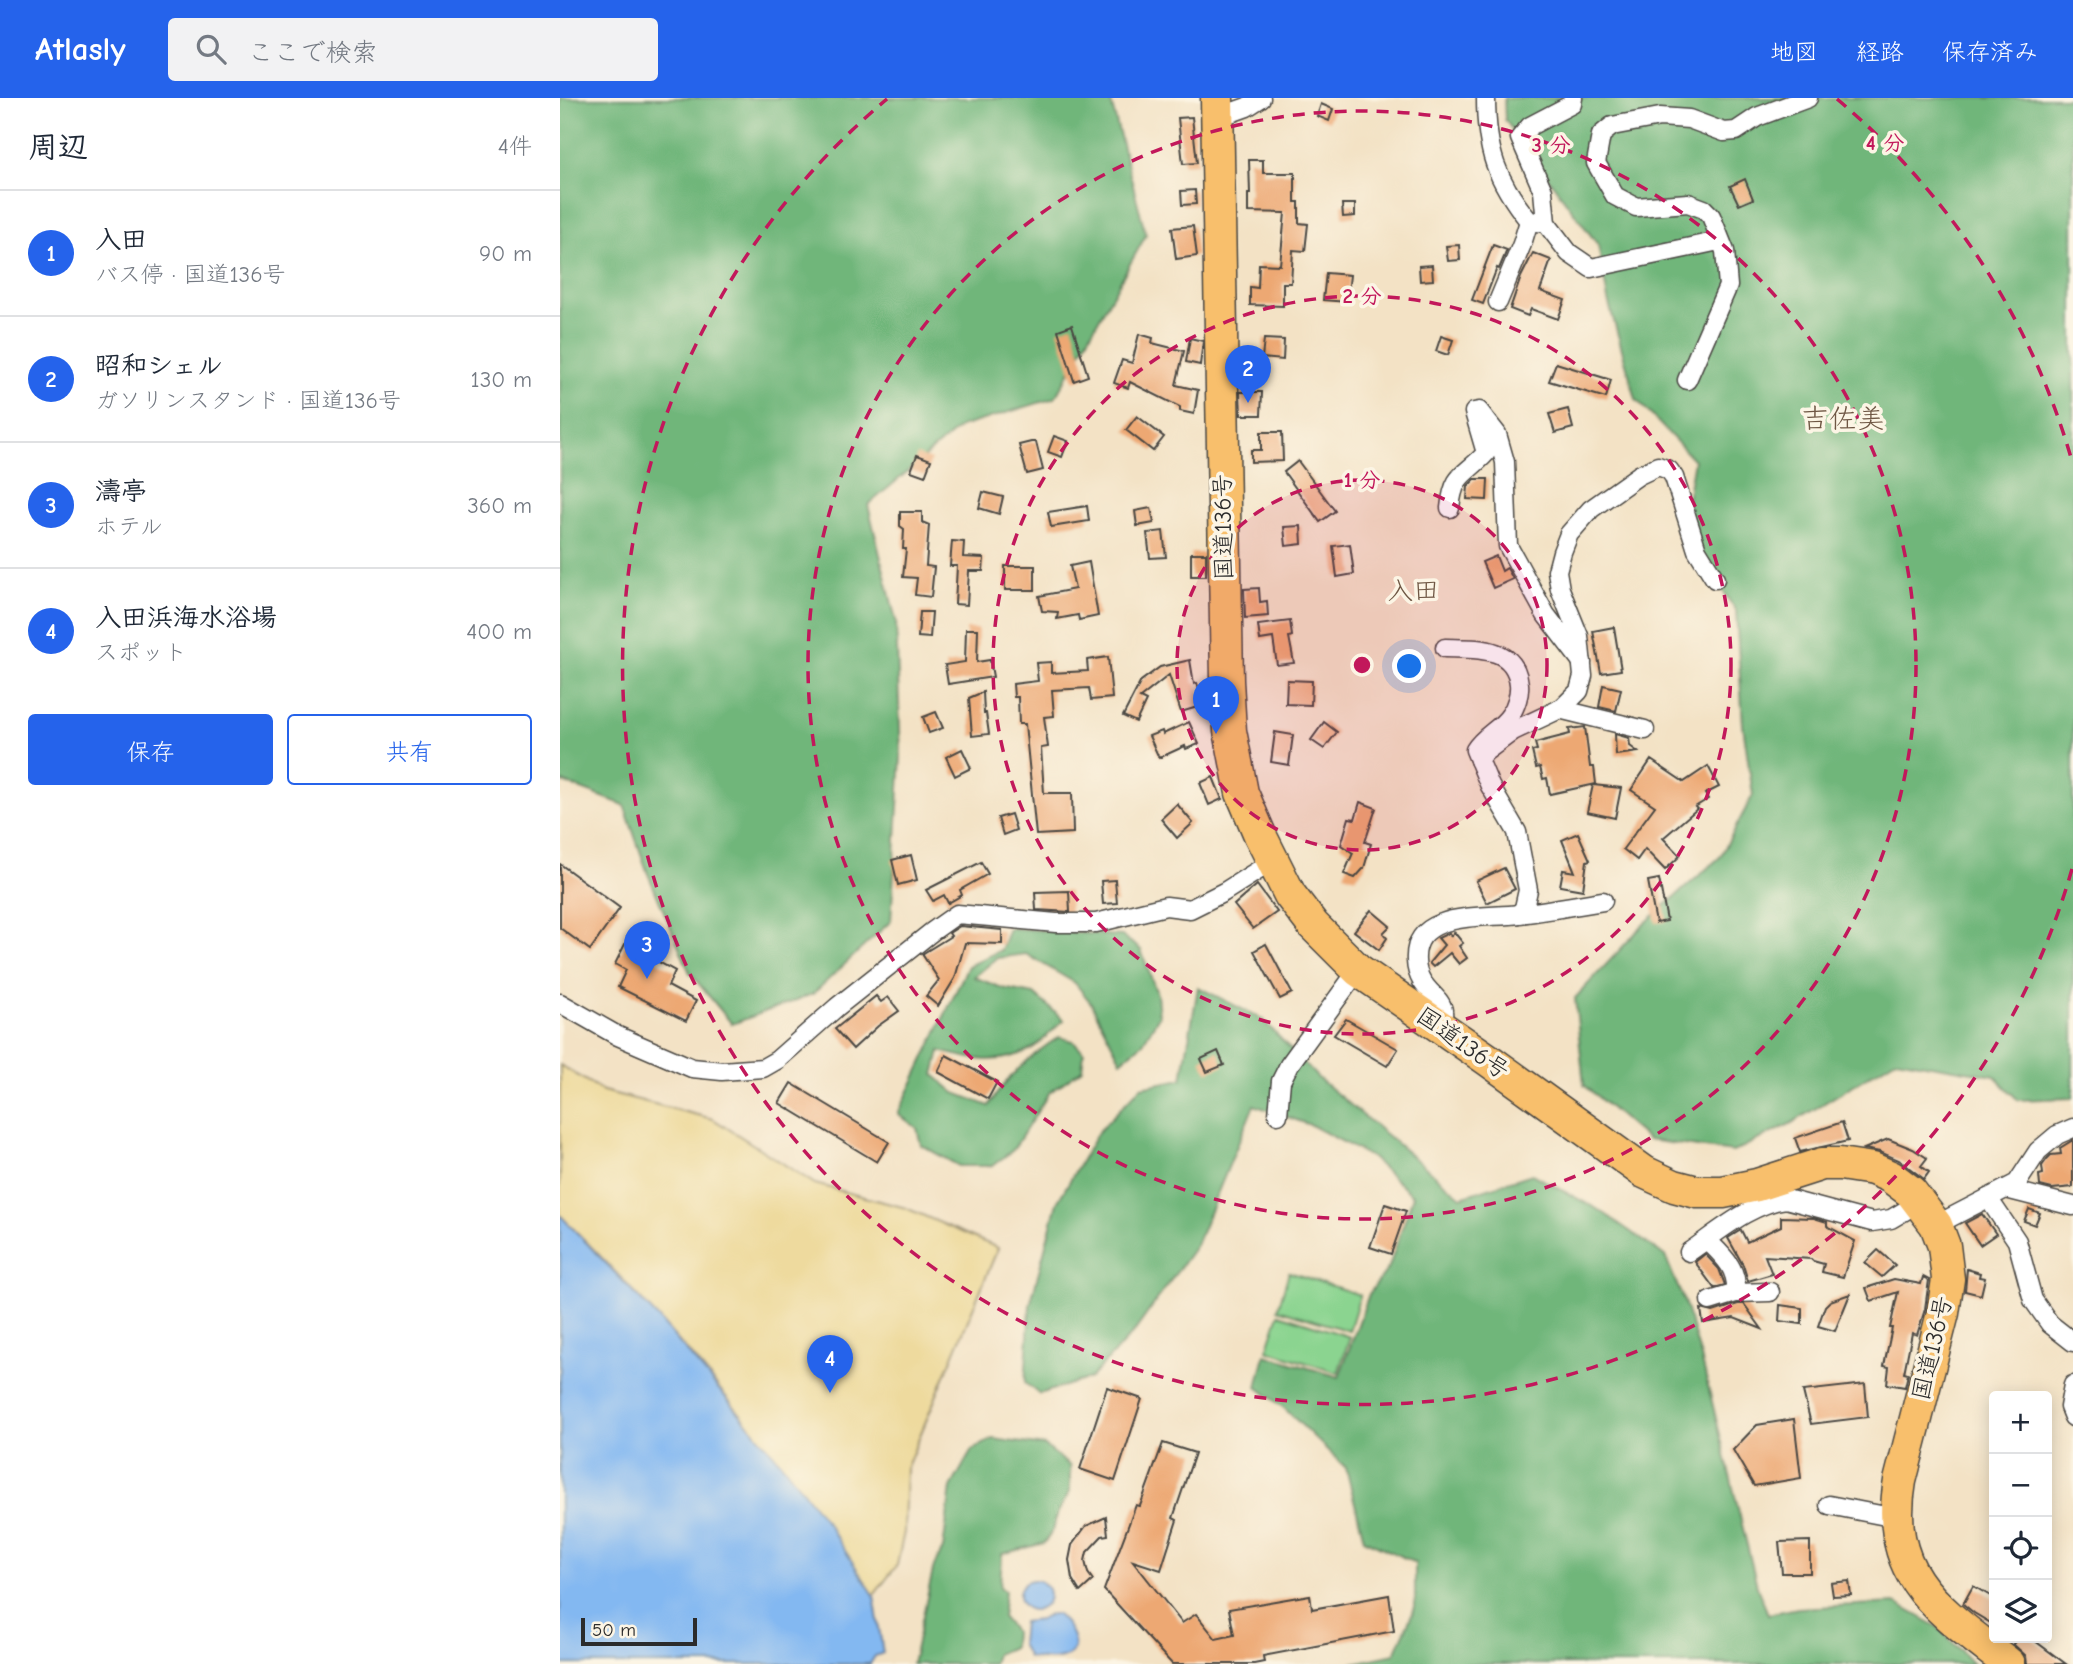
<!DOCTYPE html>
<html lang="ja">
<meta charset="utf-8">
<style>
body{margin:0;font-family:"Comic Neue","Klee One",sans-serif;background:#f2f2f3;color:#1f2937}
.controls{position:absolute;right:21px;bottom:21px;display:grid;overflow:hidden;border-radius:7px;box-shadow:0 4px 18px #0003}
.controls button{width:63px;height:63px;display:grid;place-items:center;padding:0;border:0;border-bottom:2px solid #e0e1e3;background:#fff;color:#1f2937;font:35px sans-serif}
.scale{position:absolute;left:21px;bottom:18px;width:116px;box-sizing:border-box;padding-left:7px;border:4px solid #2b2b2b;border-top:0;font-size:19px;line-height:24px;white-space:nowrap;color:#2b2b2b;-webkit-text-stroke:5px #fcf5e5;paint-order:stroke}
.you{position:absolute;left:850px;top:569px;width:24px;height:24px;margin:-18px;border:5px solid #fff;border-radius:50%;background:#1a73e8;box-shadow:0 0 0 10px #1a73e833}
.badge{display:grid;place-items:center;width:46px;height:46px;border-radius:50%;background:#2563eb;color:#fff;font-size:23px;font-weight:700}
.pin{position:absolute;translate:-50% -58px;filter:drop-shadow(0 2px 4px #0008)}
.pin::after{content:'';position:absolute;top:37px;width:24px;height:21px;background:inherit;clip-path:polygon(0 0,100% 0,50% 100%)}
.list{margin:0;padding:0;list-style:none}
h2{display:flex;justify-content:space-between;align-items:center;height:91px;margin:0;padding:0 28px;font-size:30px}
h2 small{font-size:23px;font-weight:400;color:#747a83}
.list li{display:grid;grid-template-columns:46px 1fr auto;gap:21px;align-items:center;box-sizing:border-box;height:126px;padding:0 28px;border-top:2px solid #e0e1e3}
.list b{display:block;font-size:26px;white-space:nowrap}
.list p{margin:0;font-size:23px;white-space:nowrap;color:#747a83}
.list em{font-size:23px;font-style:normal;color:#747a83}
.actions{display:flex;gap:14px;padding:21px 28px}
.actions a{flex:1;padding:16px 0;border:2px solid #2563eb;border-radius:7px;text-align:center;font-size:24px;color:#2563eb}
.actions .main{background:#2563eb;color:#fff}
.icon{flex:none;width:38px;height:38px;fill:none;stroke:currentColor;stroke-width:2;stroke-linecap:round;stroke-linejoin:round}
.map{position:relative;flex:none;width:1513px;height:1566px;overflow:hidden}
header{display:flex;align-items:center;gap:42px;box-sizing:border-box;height:98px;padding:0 35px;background:#2563eb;color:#fff}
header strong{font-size:33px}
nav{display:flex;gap:38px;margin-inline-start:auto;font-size:24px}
.search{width:490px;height:63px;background:#f2f2f3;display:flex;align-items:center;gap:18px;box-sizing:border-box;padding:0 24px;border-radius:7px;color:#747a83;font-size:26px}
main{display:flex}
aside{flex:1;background:#fff}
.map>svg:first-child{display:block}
</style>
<header>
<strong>Atlasly</strong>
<div class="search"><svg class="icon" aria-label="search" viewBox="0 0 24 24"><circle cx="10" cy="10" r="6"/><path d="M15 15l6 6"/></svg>ここで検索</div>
<nav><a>地図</a><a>経路</a><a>保存済み</a></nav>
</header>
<main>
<aside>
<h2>周辺<small>4件</small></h2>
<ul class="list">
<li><span class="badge">1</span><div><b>入田</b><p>バス停 · 国道136号</p></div><em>90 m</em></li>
<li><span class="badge">2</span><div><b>昭和シェル</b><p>ガソリンスタンド · 国道136号</p></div><em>130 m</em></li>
<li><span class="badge">3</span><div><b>濤亭</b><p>ホテル</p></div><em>360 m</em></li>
<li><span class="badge">4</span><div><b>入田浜海水浴場</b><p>スポット</p></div><em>400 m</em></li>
</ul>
<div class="actions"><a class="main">保存</a><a>共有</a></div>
</aside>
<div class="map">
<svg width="1513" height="1566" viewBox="0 0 1513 1566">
<rect width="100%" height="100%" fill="#fcf5e5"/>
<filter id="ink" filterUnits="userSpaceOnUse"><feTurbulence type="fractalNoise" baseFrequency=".0143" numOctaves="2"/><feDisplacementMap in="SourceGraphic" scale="14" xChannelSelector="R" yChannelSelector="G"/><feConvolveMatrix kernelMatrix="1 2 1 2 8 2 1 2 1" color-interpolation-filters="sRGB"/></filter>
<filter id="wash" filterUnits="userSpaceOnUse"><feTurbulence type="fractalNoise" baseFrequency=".00686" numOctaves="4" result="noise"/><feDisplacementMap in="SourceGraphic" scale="28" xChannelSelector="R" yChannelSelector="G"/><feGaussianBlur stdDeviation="1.57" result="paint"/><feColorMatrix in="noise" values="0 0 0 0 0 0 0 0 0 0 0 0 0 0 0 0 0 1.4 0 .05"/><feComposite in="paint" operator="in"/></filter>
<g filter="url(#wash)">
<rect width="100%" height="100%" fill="#f3e2c5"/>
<g fill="#8bd490" stroke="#5b805e" stroke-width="2">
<path d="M729,1174L800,1197L789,1233L718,1211Z"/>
<path d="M719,1216L790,1239L778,1275L707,1252Z"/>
</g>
<g fill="#70b67a" stroke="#4e7052" stroke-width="2">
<path d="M0,0H550L586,137L495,300L400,329L308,407L336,523L341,659L331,823L253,896L172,926L130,875L88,776L64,707L0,683Z"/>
<path d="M944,0H1513V1000L1458,1002L1435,978L1336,961L1230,1026L1173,1054L1088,1042L1024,987L1015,900L1082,828L1160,759L1193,697L1183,627L1176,513L1122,430L1134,362L1076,301L1048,202L1038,147L945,22Z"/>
<path d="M449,830L562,838L581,852L597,896L599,918L583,945L561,963L531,905L515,885L466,856L437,860L414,879L442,890L474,896L504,922C493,931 482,945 471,951C439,968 413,962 380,953L374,977L395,995L429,1008C446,979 471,957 499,939L513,943L524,954L522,971L489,995L453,1052L432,1068H399L361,1047L357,1030L338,1016L408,868L441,852Z"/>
<path d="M638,889L702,921L758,980L901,1099L972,1076L1041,1113L1105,1158L1125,1206L1141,1259L1198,1492L1208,1516L1238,1510L1335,1505L1378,1529L1413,1566H789L835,1556L855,1509V1465L804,1441L786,1370L724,1310L697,1289L705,1257L779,1279L809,1196L829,1169L853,1098L811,1059L753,1028L694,1007L636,1147L574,1234L530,1280L479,1296L465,1285L470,1207L497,1105L538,1034L581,989L622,981Z"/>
<path d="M433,1341L485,1348L510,1368V1393L498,1414L492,1434L484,1445L442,1456L440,1489L445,1493L442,1519L454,1533L453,1549L436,1556L433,1566H352L374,1468L383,1451L391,1389L412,1352Z"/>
</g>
<path fill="#eeda9e" stroke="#8c8264" stroke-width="2" d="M0,967L43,993L153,1021L255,1086L346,1110L438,1150L346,1371L344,1434L337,1467L314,1497C224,1360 116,1233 0,1117Z"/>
<g fill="#83b8f1" stroke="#57728e" stroke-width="2">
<path d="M0,1117L99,1221L224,1368L269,1428L314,1497L323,1555L315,1558L310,1566H0Z"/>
<circle cx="474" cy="1497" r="15"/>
<path d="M491,1516H496C508,1525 527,1553 502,1560C492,1563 479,1561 468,1559L461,1546L463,1524L480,1522Z"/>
</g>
<g id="blocks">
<g fill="#eda873">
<path d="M761,6L773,11L769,23L757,18Z"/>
<path d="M632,19L637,65L623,66L618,20Z"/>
<path d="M689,62H703V75H735V104H739V125L748,126L745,153L733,152L731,185H723V208L690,207V189L698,190L699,166L720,167L725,115L688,114V96H690Z"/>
<path d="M1185,81L1193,101L1179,107L1170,88Z"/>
<path d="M635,92L636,106L622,107L621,93Z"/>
<path d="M782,106H795V118L783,119Z"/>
<path d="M633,128L637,158L616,161L612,130Z"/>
<path d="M899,147L900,162L888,163L886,148Z"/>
<path d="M933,147L947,152L939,171L937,170L923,206L912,202Z"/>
<path d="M973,155L991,162L980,193L1005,202L998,221L971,211L968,218L950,211L961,179Z"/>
<path d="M872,167L873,182L860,183L859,168Z"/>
<path d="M766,175L790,177L787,204L763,202Z"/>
<path d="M512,227L528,278L514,283L498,232Z"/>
<path d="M579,236L593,240L592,245L624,253L616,287L638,292L634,316L620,313V309L570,284L568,290L554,285L562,262L572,265Z"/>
<path d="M881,238L893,242L888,257L876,253Z"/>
<path d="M630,240L643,243L640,267L626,264Z"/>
<path d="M704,241L724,242L723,262L702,260Z"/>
<path d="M996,265L1051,282L1046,300L989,283Z"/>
<path d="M680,294H702L701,317H681Z"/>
<path d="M1008,311L1013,330L995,335L989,316Z"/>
<path d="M577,318L604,339L593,353L566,332Z"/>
<path d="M701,334H722L723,363L691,364V352H701Z"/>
<path d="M494,338L508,343L502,359L488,354Z"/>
<path d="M471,344H476L483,372L467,376L459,347Z"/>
<path d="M357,357L371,362L365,378L351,373Z"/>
<path d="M738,363L775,413L760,424L724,374Z"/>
<path d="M915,381H928L927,402L907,401L908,388Z"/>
<path d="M423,394L443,399L439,416L419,410Z"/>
<path d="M527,408L529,423L491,429L488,414Z"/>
<path d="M591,410L594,425L577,428L575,413Z"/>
<path d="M340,414H362V424L369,427L366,468L374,469L371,499L355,497L357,480L343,479L346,451H343L344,431L340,428Z"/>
<path d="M741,428L742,446L726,448L724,429Z"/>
<path d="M603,433L606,459L590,460L587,435Z"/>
<path d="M392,443L404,444L403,459L424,460L423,473H409L407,507L395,506L397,468H390Z"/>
<path d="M790,446L794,476L777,479L773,448Z"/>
<rect x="631" y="455" width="15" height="23"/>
<path d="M936,458L942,473L947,470L953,481L933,490L922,464Z"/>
<path d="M529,464L538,518L519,522L518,517L497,521L498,514L482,513L479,498L515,491L510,468Z"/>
<rect x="445" y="468" width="30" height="24"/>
<path d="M699,490L700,504L707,503L708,518L685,520L684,491Z"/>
<path d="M360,514H372L370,540L358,539Z"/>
<path d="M730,523L732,538L729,539L734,565L717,567L713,540L700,542L698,527Z"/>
<path d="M1054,529L1061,572L1041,575L1033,533Z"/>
<path d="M406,531H418L417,564L430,562L433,579L388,586L385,567L405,564Z"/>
<path d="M548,559L552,600L531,602L529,590L492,592L494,618L484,619L488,649L481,650L484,695H512L513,735L476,737L465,626H459L458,599H454L453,586L478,583L476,565L491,564V575L528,573L527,562Z"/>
<path d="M630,562L634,586L637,585L644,607L621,614L609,577L580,600L586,603L576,624L563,618L581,583L600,569Z"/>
<path d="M727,582L752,583L751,607L726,606Z"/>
<path d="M1043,587L1061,591L1056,613L1039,609Z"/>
<path d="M423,594L424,615H426L429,636L412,638L409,600Z"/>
<path d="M376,614L383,630L369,635L363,619Z"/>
<path d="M629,624L639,646L626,651L625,648L599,660L589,638L602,633L603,636Z"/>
<path d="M764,624L777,634L764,651L751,642Z"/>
<path d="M1025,629L1030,669H1034L1036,686L990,696L987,680L983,681L980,669L976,670L972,653L977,652L975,645L1010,636L1009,631Z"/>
<path d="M715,634L733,637L729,667L711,664Z"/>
<path d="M1055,636L1069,640L1070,648L1078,654L1056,657Z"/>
<path d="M402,651L411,670L395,678L386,659Z"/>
<path d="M1091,662L1124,684L1148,668L1159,689L1145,696L1148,701L1135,709L1137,711L1103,740L1120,758L1105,772L1085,751L1077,762L1063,751L1095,708L1071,692Z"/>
<path d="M653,679L662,701L649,707L640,685Z"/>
<path d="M1033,687L1061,690L1055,720L1027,714Z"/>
<path d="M800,704L816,710L805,744L811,746L804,770L795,780L784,776L793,755L781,747L789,720L795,721Z"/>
<path d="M617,706L633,725L617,740L601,721Z"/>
<path d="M451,716L456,732L443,737L438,720Z"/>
<path d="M1018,735L1030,762L1027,763L1023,792L1000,788L1003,772L1015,774L1002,742Z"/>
<path d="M351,757L357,782L338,787L332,762Z"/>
<path d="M421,764L428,776L400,792L402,797L388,805L384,797L373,803L366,792Z"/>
<path d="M0,766L60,810L30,852L0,830Z"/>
<path d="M944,770L955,791L927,805L916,783Z"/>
<path d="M1099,781L1107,823L1096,825L1088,783Z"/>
<path d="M555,782L557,805L543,806L541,783Z"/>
<path d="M697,787L717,814L693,831L674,807Z"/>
<path d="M509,793L510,814L476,812L475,794Z"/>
<path d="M811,812L830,828L823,835L827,840L819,852L794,833Z"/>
<path d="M400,828L442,832V846L405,845L395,880L378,908L366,898L379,882L362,856L391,838L389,835Z"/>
<path d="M894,834L903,845L899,848L907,860L899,866L890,855L873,869L869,865L884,847L878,840L889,835L891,838Z"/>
<path d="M68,840L100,857L97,863L115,873L108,888L136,903L126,923L58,889L66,872L55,866Z"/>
<path d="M706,846L732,895L720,901L694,853Z"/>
<path d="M316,898L321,904L328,899L339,913L318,928L293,951L275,931Z"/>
<path d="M786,921L838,951L827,968L774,937Z"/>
<path d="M658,953L664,967L647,974L641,961Z"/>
<path d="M386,957L437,984L428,1001L378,974Z"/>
<path d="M231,985L329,1044L317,1064L219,1005Z"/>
<path d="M1282,1024L1288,1043L1240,1054L1235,1040Z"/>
<path d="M1328,1041L1353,1051L1367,1060L1361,1068L1369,1074L1364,1081L1339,1062L1320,1054L1304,1051Z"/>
<path d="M1513,1042V1089L1492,1091L1480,1088L1479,1077L1483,1076L1482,1068L1487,1061L1491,1057L1501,1056L1500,1050Z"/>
<path d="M825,1106L846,1113L831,1156L810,1149Z"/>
<path d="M1469,1111L1480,1115L1475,1127L1464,1123Z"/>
<path d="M1422,1116L1436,1136L1420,1147L1405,1125Z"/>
<path d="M1221,1119L1254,1120L1267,1124V1128L1295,1143L1283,1179L1262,1174L1264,1166L1253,1163L1251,1161L1205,1158L1212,1176L1188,1183L1183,1167L1168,1140L1181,1132L1187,1144L1221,1128Z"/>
<path d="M1318,1152L1335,1167L1322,1179L1305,1165Z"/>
<path d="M1145,1156L1159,1171L1165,1187L1154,1190L1135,1164Z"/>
<path d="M1407,1171L1420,1175L1419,1179L1425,1180L1421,1197L1405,1193Z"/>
<path d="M1363,1179L1369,1182L1365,1211L1357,1237L1352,1235L1344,1275L1348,1276L1345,1289L1327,1286L1329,1269L1324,1268L1332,1230H1330L1338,1194L1311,1203L1306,1190L1334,1181L1361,1186Z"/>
<path d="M1290,1196L1275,1233L1258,1228L1265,1208L1270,1203Z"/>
<path d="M1178,1206H1184L1202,1231L1174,1220L1143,1225L1141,1211L1153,1214Z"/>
<path d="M1220,1207L1242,1210V1226L1219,1223Z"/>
<path d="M1305,1286L1308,1319L1251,1326L1243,1293Z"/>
<path d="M547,1289L582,1301L555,1383L520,1371Z"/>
<path d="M1234,1321L1241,1380L1194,1388L1173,1352L1197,1327Z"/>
<path d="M603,1345L635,1355L613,1420L617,1422L601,1472L573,1463L622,1525L636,1516L656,1541L674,1537L669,1511L750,1497L752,1511L829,1497L834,1533L703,1558L704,1564L694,1566H612L544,1492L576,1407L580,1408Z"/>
<path d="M546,1419L548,1437L542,1438L527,1454L525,1463L528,1475L533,1482L520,1494L512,1481L509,1462L512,1447L526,1428Z"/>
<path d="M1250,1443V1475H1222L1219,1444Z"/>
<path d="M1289,1483L1291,1497L1273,1498L1271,1485Z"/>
<path d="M1413,1488L1434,1500V1527L1414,1515L1403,1506Z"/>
<path d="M1458,1540H1471L1506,1566H1467L1466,1558L1453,1546Z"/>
</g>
</g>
</g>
<g filter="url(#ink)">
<use href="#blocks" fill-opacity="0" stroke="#494642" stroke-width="2"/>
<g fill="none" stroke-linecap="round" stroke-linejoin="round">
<defs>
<g id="street">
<path d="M926,0C926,52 936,82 969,123L986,125"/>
<path d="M1013,0L1012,6L970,28L960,40L983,93L986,125L1009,155L1031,170L1159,143"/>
<path d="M659,19L687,9L701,0"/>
<path d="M938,204L962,146L969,123"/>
<path d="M1127,282L1168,188L1165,153L1151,118L1144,111L1128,105L1076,109L1055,98L1036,65L1041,37L1052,28L1100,19L1129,21L1164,34L1176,33L1197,19L1248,0"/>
<path d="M890,410C894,374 904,379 926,355L914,314L919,313L937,336L945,364L948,448L986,517L1022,564"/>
<path d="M885,550C915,551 955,547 959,586C960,595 956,609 950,617C941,631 924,637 915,652L930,688L957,734L968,792L964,810L959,816"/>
<path d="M999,611L1085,632"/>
<path d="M919,662L925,654L953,633L1002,610L1019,593L1023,578L1019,538L1000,491L997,473L1002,454L1009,436L1031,411L1079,377L1098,368L1109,372L1114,379L1137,452L1155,481"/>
<path d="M0,905L58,938L132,970L162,973L203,970L217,962L277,909L373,833L397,816L496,825H536L606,808L630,811L664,794L713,763"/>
<path d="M882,929C882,924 884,918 883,913C882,898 857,891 856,863C853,811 925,821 959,816C987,813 1015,807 1043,803"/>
<path d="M718,1017L721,983L729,967L798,872"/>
<path d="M1446,1091L1513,1108"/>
<path d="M1428,1100L1457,1143L1473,1202L1490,1226L1513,1244"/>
<path d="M1376,1127L1457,1085L1478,1053L1497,1037L1513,1030"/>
<path d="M1147,1142C1163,1158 1178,1170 1176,1195"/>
<path d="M1129,1154C1157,1135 1191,1105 1226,1101L1312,1124L1331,1121L1360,1104"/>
<path d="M1150,1203L1176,1195L1210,1194"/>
<path d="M1513,1287L1509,1309L1513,1319"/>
<path d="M1269,1407L1336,1420"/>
</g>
<path id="highway" d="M657,0L667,583L670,633L682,695L700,737L730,797L753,827L798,872L927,961L1084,1074L1114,1088L1137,1094H1163L1197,1087L1262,1066H1280L1313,1071L1331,1079L1351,1094L1376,1127L1384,1148L1388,1181L1383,1215L1340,1383C1323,1480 1381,1513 1449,1566"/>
</defs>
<use href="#street" stroke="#494642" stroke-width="21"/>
<use href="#highway" stroke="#494642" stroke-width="35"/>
<use href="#street" stroke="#fff" stroke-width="18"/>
<use href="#highway" stroke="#f8bf6c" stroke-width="32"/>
</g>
</g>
<circle cx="802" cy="567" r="185" fill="#c2185b" fill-opacity=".12"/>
<g fill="none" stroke="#c2185b" stroke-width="3.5" stroke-dasharray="12 9">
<circle cx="802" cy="567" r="185"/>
<circle cx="802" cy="567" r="369"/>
<circle cx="802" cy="567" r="554"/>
<path d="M1512 771A739 739 0 1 1 327 1M1277 1A739 739 0 0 1 1512 363"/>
</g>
<g text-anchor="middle" stroke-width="7" stroke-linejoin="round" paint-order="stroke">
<g font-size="24" fill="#2b2b2b" stroke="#fcf5e5">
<text transform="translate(663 429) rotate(-91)" y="8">国道136号</text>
<text transform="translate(903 945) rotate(35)" y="8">国道136号</text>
<text transform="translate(1372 1250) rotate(-77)" y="8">国道136号</text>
</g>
<g font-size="26" fill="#6f5744" stroke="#fcf5e5">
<text x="853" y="501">入田</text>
</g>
<g font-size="28" fill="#6f5744" stroke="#fcf5e5">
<text x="1283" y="330">吉佐美</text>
</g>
</g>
<circle cx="802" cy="567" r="10" fill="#c2185b" stroke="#fcf5e5" stroke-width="3.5"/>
<g font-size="21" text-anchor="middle" font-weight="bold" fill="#c2185b" stroke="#fcf5e5" stroke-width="7" stroke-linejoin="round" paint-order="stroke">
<text x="1325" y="52">4 分</text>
<text x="991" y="54">3 分</text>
<text x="802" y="205">2 分</text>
<text x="802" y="389">1 分</text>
</g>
</svg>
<div class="controls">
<button>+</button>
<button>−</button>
<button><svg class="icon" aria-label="locate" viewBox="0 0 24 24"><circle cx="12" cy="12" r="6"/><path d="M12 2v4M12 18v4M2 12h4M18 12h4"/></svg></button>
<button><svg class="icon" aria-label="layers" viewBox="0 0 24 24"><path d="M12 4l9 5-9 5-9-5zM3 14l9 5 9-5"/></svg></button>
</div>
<div class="scale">50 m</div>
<div class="you"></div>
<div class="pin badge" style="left:656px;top:636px">1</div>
<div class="pin badge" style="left:688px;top:305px">2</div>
<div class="pin badge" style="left:87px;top:881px">3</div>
<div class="pin badge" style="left:270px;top:1295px">4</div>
</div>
</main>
